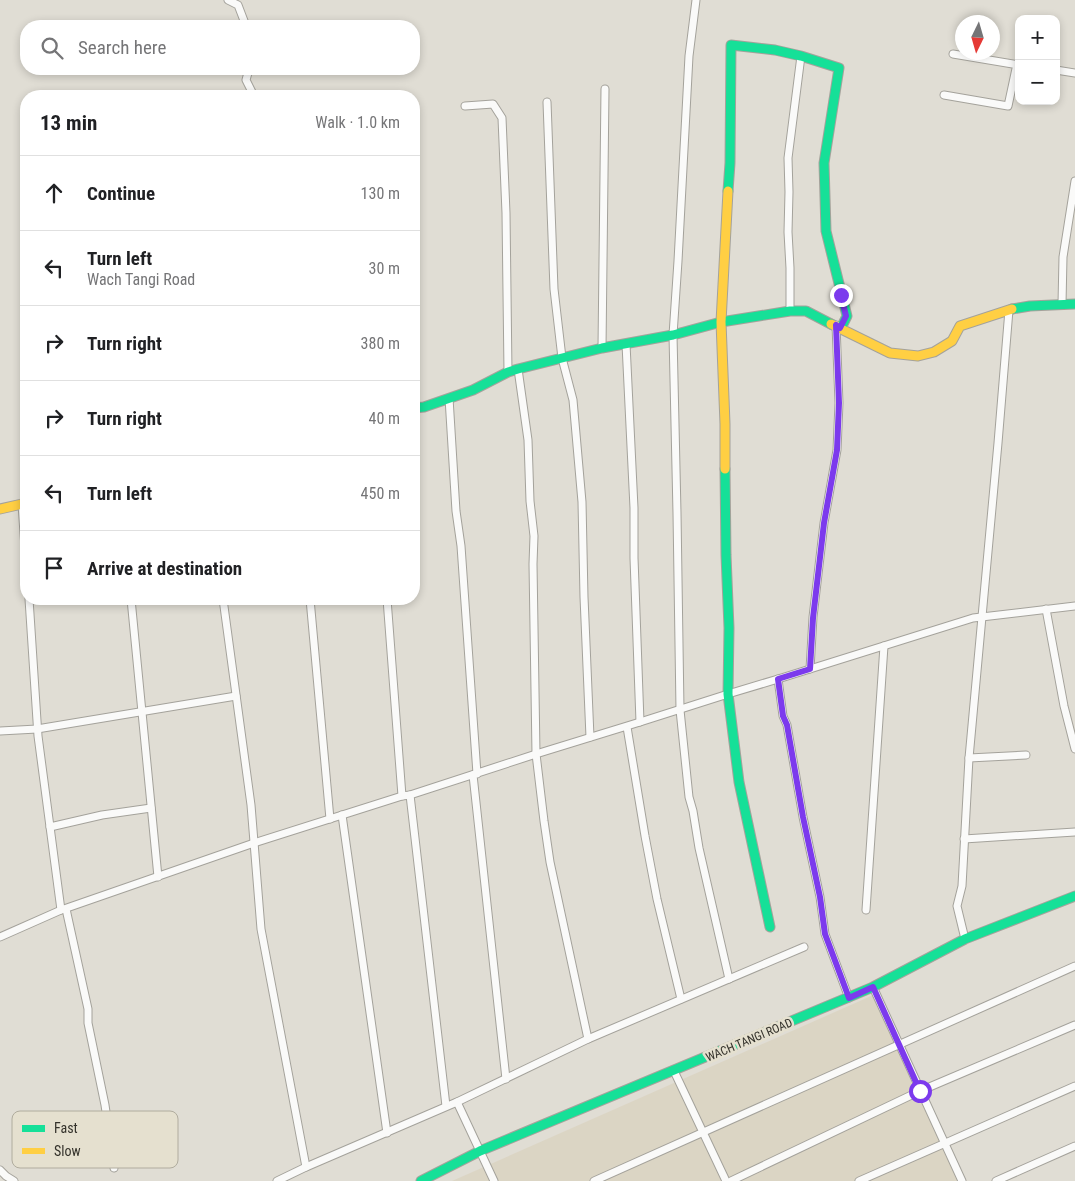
<!DOCTYPE html>
<meta charset="utf-8">
<style>
body{margin:0;font-family:"Roboto Condensed",sans-serif;background:#f6f6f6;color:#202124}
.controls{position:absolute;right:15px;top:15px;display:grid;overflow:hidden;border-radius:10px;box-shadow:0 2px 8px #0003}
.controls button{width:45px;height:45px;display:grid;place-items:center;padding:0;border:0;border-bottom:1px solid #e0e0e0;background:#fff;color:#202124;font:25px sans-serif}
.compass{position:absolute;left:955px;top:15px;width:45px;height:45px;border-radius:50%;background:#fff;box-shadow:0 2px 8px #0003;rotate:185deg}
.stop{position:absolute;width:15px;height:15px;margin:-11px;border:4px solid #7c3aed;border-radius:50%;background:#fff}
.stop.end{background:#7c3aed;border-color:#fff;box-shadow:0 1px 5px #0008}
.list{margin:0;padding:0;list-style:none}
h2{display:flex;justify-content:space-between;align-items:center;height:65px;margin:0;padding:0 20px;font-size:21px}
h2 small{font-size:16px;font-weight:400;color:#757577}
.list li{display:grid;grid-template-columns:32px 1fr auto;gap:15px;align-items:center;box-sizing:border-box;height:75px;padding:0 20px;border-top:1px solid #e0e0e0}
.list b{display:block;font-size:19px;white-space:nowrap}
.list p{margin:0;font-size:16px;white-space:nowrap;color:#757577}
.list em{font-size:16px;font-style:normal;color:#757577}
.icon{flex:none;width:28px;height:28px;fill:none;stroke:currentColor;stroke-width:2;stroke-linecap:round;stroke-linejoin:round}
.map{position:relative;flex:none;width:1075px;height:1181px;overflow:hidden}
.search{position:absolute;background:#fff;box-shadow:0 2px 8px #0003;left:20px;top:20px;width:400px;height:55px;display:flex;align-items:center;gap:12px;box-sizing:border-box;padding:0 18px;border-radius:20px;color:#757577;font-size:19px}
.panel{position:absolute;background:#fff;box-shadow:0 2px 8px #0003;left:20px;top:90px;width:400px;height:515px;border-radius:20px}
.map>svg:first-child{display:block}
</style>
<div class="map">
<svg width="1075" height="1181" viewBox="0 0 1075 1181">
<rect width="100%" height="100%" fill="#e0ddd4"/>
<path fill="#dbd5c4" d="M878,993L962,1181H452Z"/>
<g fill="none" stroke-linecap="round" stroke-linejoin="round">
<defs>
<g id="street">
<path d="M228,0L238,5L246,26"/>
<path d="M696,0L689,56L678,261L673,335L677,513L680,710L689,797L693,811L699,848L729,979"/>
<path d="M953,54L1019,65"/>
<path d="M249,69L246,80L254,96"/>
<path d="M1056,70L1075,73"/>
<path d="M944,95L1008,106L1017,64"/>
<path d="M547,102L554,289L562,358L573,400L582,502L584,597L590,737"/>
<path d="M465,106L493,104L502,118L506,213L508,372"/>
<path d="M1062,304L1063,257L1075,181"/>
<path d="M790,311V268L788,232L789,192L788,158L801,56"/>
<path d="M626,344L634,508V558L640,722"/>
<path d="M602,348L605,89"/>
<path d="M518,369L528,440L530,501L534,536L533,564L536,754L544,821L550,862L588,1039"/>
<path d="M449,398L456,511L461,546L477,774"/>
<path d="M22,504L26,563"/>
<path d="M29,599L38,736L61,910"/>
<path d="M131,599L158,877"/>
<path d="M223,599L251,805L261,929L306,1167"/>
<path d="M310,599L330,819"/>
<path d="M387,599L402,796"/>
<path d="M1046,609L1064,706L1075,749"/>
<path d="M810,669L813,617L824,523L837,450L839,403L836,325"/>
<path d="M778,679L783,716L787,725L803,817L820,897L825,934L849,998"/>
<path d="M627,727L645,836L657,899L681,999"/>
<path d="M0,731L37,729L236,696"/>
<path d="M969,758L1026,755"/>
<path d="M473,775L506,1079"/>
<path d="M410,795L446,1106"/>
<path d="M342,815L387,1133"/>
<path d="M50,827L102,815L151,808"/>
<path d="M964,839L1075,832"/>
<path d="M66,909L88,1009V1023L105,1105L114,1168"/>
<path d="M866,910L884,646"/>
<path d="M0,937L61,910L254,843L402,796L410,795L536,754L640,722L728,694L778,679L973,618L1075,606"/>
<path d="M965,939L957,906L962,886L969,758L998,443L1009,310"/>
<path d="M873,987L962,1181"/>
<path d="M674,1071L726,1181"/>
<path d="M457,1102L494,1181"/>
<path d="M0,1170L6,1176L14,1181"/>
<path d="M277,1181L306,1167L457,1102L588,1039L804,947"/>
<path d="M594,1181L1075,966"/>
<path d="M731,1181L920,1091L1075,1025"/>
<path d="M859,1181L1075,1086"/>
<path d="M996,1181L1075,1146"/>
</g>
<g id="fast">
<path d="M728,191L730,163L731,45L775,50L801,56L839,68L824,163L826,231L847,316L841,328"/>
<path d="M1012,309L1030,306L1075,304"/>
<path d="M414,408L424,407L473,390L508,372L518,369L602,348L673,335L721,322L790,311H806L831,324"/>
<path d="M725,469L726,555L729,628L728,694L739,782L770,927"/>
<path d="M421,1181L480,1151L873,987L965,939L1075,896"/>
</g>
<g id="slow">
<path d="M831,324L890,353L918,356L934,352L952,341L960,326L1012,309"/>
<path d="M725,469V424L721,322L728,191"/>
<path d="M0,509L22,504L26,502"/>
</g>
</defs>
<use href="#street" stroke="#a4a29b" stroke-width="9"/>
<use href="#fast" stroke="#a4a29b" stroke-width="11"/>
<use href="#slow" stroke="#a4a29b" stroke-width="11"/>
<use href="#street" stroke="#fafaf9" stroke-width="7"/>
<use href="#fast" stroke="#16e098" stroke-width="9"/>
<use href="#slow" stroke="#ffcf43" stroke-width="9"/>
</g>
<g fill="none" stroke-linecap="round" stroke-linejoin="round">
<path stroke="#7c3aed" stroke-width="6" d="M841,295L846,316L840,328L836,325L839,403L837,450L824,523L813,618L810,669L778,679L783,716L787,725L803,817L820,897L825,934L849,998L873,987L920,1091"/>
</g>
<g text-anchor="middle" stroke-width="5" stroke-linejoin="round" paint-order="stroke">
<g font-size="12" fill="#34322b" stroke="#e5e0cf">
<text transform="translate(749 1040) rotate(-23)" y="4">WACH TANGI ROAD</text>
</g>
</g>
<rect x="12" y="1111" width="166" height="57" rx="8" fill="#e5e0cf" stroke="#b0ac9e" stroke-width="1"/>
<rect x="22" y="1125" width="23" height="7" fill="#16e098"/>
<rect x="22" y="1148" width="23" height="6" fill="#ffcf43"/>
<g font-size="14" fill="#34322b">
<text x="54" y="1133">Fast</text>
<text x="54" y="1156">Slow</text>
</g>
</svg>
<div class="controls">
<button>+</button>
<button>−</button>
</div>
<svg class="compass" viewBox="-18 -18 36 36"><path d="M0-13l5 13h-10z" fill="#e53935"/><path d="M0 13l5-13h-10z" fill="#757577"/></svg>
<div class="stop" style="left:920px;top:1091px"></div>
<div class="stop end" style="left:841px;top:295px"></div>
<div class="search"><svg class="icon" aria-label="search" viewBox="0 0 24 24"><circle cx="10" cy="10" r="6"/><path d="M15 15l6 6"/></svg>Search here</div>
<section class="panel">
<h2>13 min<small>Walk · 1.0 km</small></h2>
<ul class="list">
<li><svg class="icon" aria-label="ahead" viewBox="0 0 24 24"><path d="M12 20V5M6 11l6-6 6 6"/></svg><div><b>Continue</b></div><em>130 m</em></li>
<li><svg class="icon" aria-label="left" viewBox="0 0 24 24"><path d="M17 20v-9H6M10 6l-5 5 5 5"/></svg><div><b>Turn left</b><p>Wach Tangi Road</p></div><em>30 m</em></li>
<li><svg class="icon" aria-label="right" viewBox="0 0 24 24"><path d="M7 20v-9h11M14 6l5 5-5 5"/></svg><div><b>Turn right</b></div><em>380 m</em></li>
<li><svg class="icon" aria-label="right" viewBox="0 0 24 24"><path d="M7 20v-9h11M14 6l5 5-5 5"/></svg><div><b>Turn right</b></div><em>40 m</em></li>
<li><svg class="icon" aria-label="left" viewBox="0 0 24 24"><path d="M17 20v-9H6M10 6l-5 5 5 5"/></svg><div><b>Turn left</b></div><em>450 m</em></li>
<li><svg class="icon" aria-label="arrive" viewBox="0 0 24 24"><path d="M6 21V4h12l-3 4 3 4H6"/></svg><div><b>Arrive at destination</b></div></li>
</ul>
</section>
</div>
